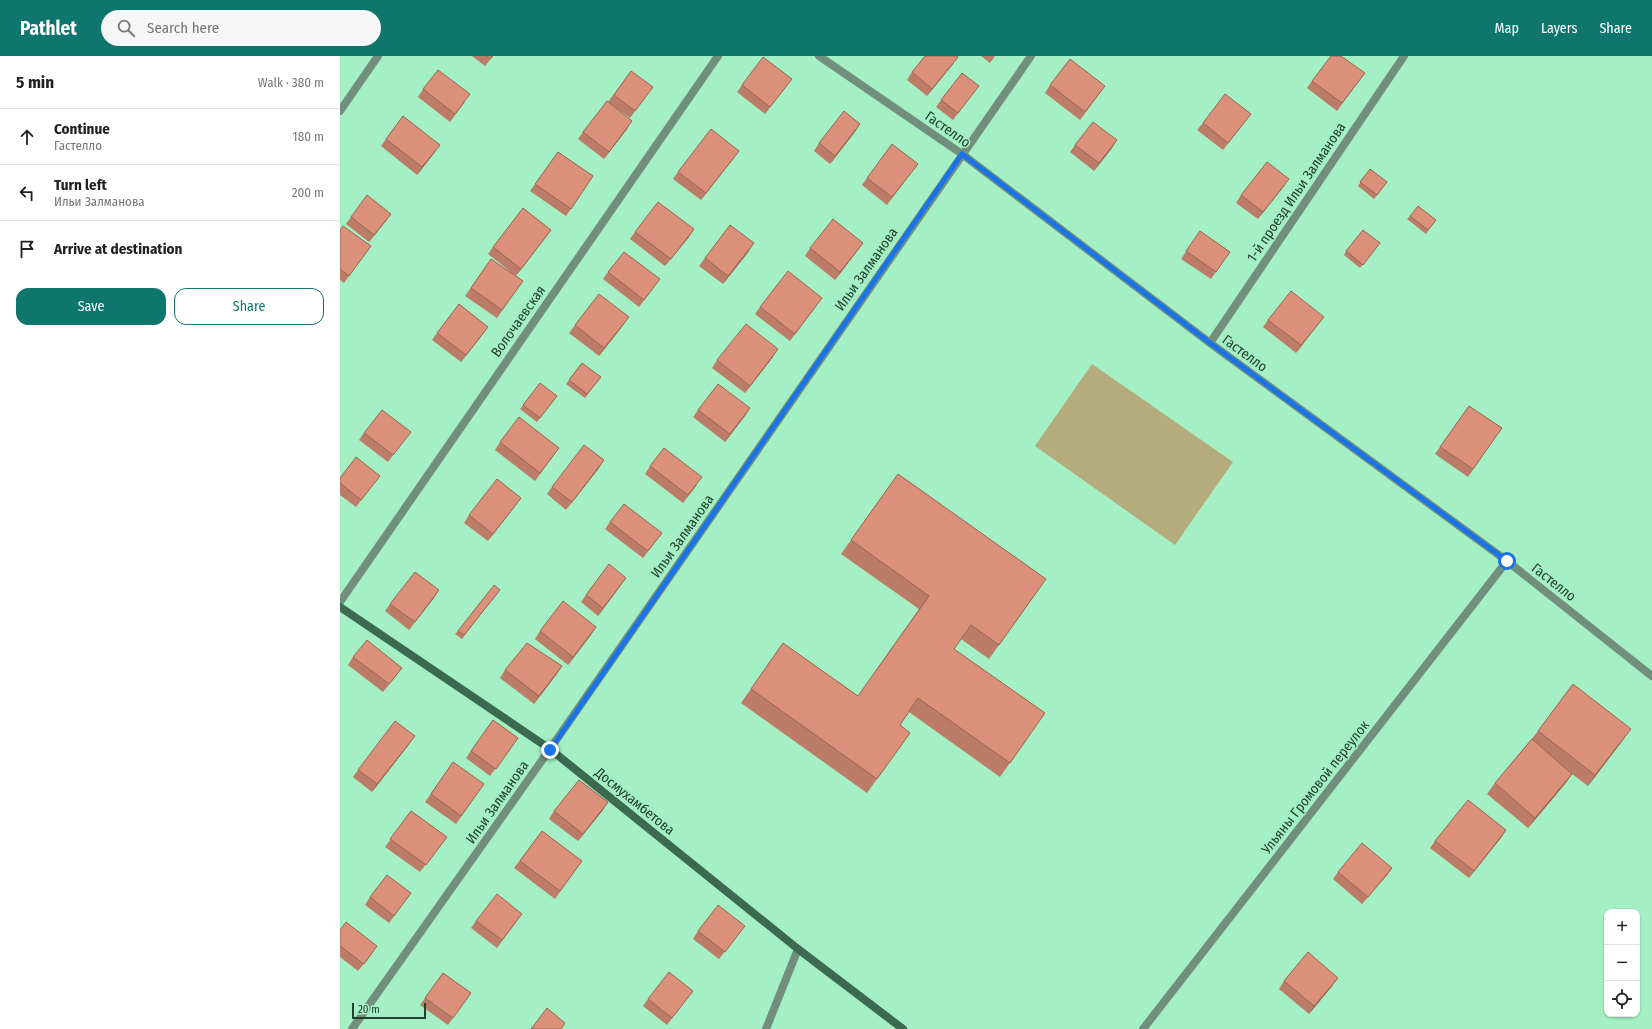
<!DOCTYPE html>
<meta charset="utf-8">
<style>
body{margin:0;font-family:"Fira Sans Condensed",sans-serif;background:#f6f6f6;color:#222}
.controls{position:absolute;right:12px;bottom:12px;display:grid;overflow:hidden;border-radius:8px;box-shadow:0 1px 3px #0004}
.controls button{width:36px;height:36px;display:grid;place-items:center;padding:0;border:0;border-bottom:1px solid #e0e0e0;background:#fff;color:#222;font:20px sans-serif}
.scale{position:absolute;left:12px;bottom:10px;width:74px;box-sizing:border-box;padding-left:4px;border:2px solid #21402f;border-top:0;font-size:11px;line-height:14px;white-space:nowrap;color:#21402f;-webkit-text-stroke:3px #a4efc3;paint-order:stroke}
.stop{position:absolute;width:12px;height:12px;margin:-9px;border:3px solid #1a73e8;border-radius:50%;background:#fff}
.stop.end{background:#1a73e8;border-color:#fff;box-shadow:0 1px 4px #0008}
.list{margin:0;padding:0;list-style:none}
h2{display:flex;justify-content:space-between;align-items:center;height:52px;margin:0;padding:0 16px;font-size:17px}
h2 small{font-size:13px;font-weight:400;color:#767676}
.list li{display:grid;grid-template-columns:26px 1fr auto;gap:12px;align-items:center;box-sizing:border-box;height:56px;padding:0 16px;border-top:1px solid #e0e0e0}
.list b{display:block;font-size:15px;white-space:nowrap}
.list p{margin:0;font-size:13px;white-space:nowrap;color:#767676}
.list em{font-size:13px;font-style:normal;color:#767676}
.actions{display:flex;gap:8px;padding:12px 16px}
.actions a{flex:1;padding:9px 0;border:1px solid #0f766e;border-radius:12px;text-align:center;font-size:14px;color:#0f766e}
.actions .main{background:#0f766e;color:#fff}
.icon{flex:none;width:22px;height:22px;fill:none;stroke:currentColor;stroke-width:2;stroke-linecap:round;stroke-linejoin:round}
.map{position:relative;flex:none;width:1312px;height:973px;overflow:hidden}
header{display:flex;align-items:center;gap:24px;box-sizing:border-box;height:56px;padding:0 20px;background:#0f766e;color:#fff}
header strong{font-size:19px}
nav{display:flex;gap:22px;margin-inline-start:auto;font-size:14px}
.search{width:280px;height:36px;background:#f6f6f6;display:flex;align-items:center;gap:10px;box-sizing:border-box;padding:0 14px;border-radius:22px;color:#767676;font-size:15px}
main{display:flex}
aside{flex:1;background:#fff}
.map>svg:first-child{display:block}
</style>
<header>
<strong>Pathlet</strong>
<div class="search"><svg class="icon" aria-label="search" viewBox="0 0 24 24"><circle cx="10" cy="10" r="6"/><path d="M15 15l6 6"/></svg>Search here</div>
<nav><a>Map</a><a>Layers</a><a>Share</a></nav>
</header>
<main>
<aside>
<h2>5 min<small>Walk · 380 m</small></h2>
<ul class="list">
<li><svg class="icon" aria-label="ahead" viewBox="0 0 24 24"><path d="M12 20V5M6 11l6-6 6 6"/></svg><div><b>Continue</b><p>Гастелло</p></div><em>180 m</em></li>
<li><svg class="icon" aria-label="left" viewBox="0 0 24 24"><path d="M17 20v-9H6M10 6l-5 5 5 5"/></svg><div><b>Turn left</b><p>Ильи Залманова</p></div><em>200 m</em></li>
<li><svg class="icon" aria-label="arrive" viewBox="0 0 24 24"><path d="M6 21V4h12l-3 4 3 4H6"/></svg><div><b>Arrive at destination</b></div></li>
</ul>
<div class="actions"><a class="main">Save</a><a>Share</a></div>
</aside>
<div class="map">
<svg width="1312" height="973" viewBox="0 0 1312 973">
<rect width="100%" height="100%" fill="#a4efc3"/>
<path fill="#b5ac7d" d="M752,308L893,406L835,489L695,390Z"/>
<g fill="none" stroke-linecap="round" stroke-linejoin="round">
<g stroke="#718f7c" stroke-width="8">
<path d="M479,0L622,98L870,287L1167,505L1312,620"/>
<path d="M0,55L38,0"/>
<path d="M870,287L1064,0"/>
<path d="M0,546L378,0"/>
<path d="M12,973L210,693L691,0"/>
<path d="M426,973L458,893"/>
<path d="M803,973L1167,505"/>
</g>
<path stroke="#3c6a50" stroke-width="8" d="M0,551L210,693L458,893L563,973"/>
</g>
<g fill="#bc7c68">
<path d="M132,0H153L145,10Z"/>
<path d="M641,0H655L650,7Z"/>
<path d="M613,8L587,40L567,24L572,16Z"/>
<path d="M291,15L313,31L290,62L268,46Z"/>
<path d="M1025,17L997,55L967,32L972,25Z"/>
<path d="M452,23L425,58L397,36L402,29Z"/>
<path d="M710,29L760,37L740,64L705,37Z"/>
<path d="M83,33L125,46L110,66L78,41Z"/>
<path d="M633,37L613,64L596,51L601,44Z"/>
<path d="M911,58L883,94L857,74L863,67Z"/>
<path d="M520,68L490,108L474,95L479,87Z"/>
<path d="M287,73L264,103L238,83L243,76Z"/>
<path d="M46,83L95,96L77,119L41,90Z"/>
<path d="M735,89L772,92L754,115L730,96Z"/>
<path d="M399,95L361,144L333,123L338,116Z"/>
<path d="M218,96L253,120L226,160L190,135Z"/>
<path d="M578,108L547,149L522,129L527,122Z"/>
<path d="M1030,113L1047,126L1034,143L1018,130Z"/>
<path d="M944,130L918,163L896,147L901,139Z"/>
<path d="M51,158L29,186L6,168L11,161Z"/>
<path d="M1070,160L1096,164L1086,178L1067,163Z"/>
<path d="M0,174L31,190L4,227L0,224Z"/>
<path d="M211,174L176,220L183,225L157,262L125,240L151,203L176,220L148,198L153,191Z"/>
<path d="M860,175L890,196L871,223L841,203Z"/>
<path d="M295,176L349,181L325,210L290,183Z"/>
<path d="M523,187L495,224L465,200L470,192Z"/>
<path d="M1037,191L1020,212L1004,199L1006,195Z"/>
<path d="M409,195L383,228L359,210L365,202Z"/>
<path d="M268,216L314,231L299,251L263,223Z"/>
<path d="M482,242L450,285L415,258L420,251Z"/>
<path d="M984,261L956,297L923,271L928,264Z"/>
<path d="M284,268L259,300L229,277L235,269Z"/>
<path d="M97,277L143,278L121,306L92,284Z"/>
<path d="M433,301L405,337L372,312L377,304Z"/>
<path d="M242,307L261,321L245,342L226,328Z"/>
<path d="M200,327L217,340L197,366L180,353Z"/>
<path d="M1129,350L1162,372L1128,421L1095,398Z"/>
<path d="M410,352L385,386L353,361L358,354Z"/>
<path d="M24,377L65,383L48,406L19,384Z"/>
<path d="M160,386L219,392L195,425L155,394Z"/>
<path d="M310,410L357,429L343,447L305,418Z"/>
<path d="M259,412L226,454L207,438L212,431Z"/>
<path d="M558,418L706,523L649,603L621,583L614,593L705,657L660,721L569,656L560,669L570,677L527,737L401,647L443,587L518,640L579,553L501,498Z"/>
<path d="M40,420L16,451L0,439V422Z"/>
<path d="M181,442L148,485L124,467L129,459Z"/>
<path d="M270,466L322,477L303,502L265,473Z"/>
<path d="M286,522L258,560L241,546L246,539Z"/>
<path d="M99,534L69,574L45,555L50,548Z"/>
<path d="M157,537L122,583L115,578L118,575Z"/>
<path d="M256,571L228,609L195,583L200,575Z"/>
<path d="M13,601L57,619L43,636L8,609Z"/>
<path d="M222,610L194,648L160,622L165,614Z"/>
<path d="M153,664L178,682L150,720L126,702Z"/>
<path d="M1198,675L1283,684L1248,730L1232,718L1225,728L1188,772L1147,738L1155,727L1190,685Z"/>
<path d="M70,687L32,736L13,721L18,714Z"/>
<path d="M113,706L144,728L116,768L85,746Z"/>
<path d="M263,754L238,785L209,763L214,755Z"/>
<path d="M71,755L107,781L80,816L45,791Z"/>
<path d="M1166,774L1129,822L1090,792L1095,785Z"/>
<path d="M202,775L242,805L215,843L174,812Z"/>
<path d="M1052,812L1047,819L1022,848L993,823L998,816Z"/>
<path d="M71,837L49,867L25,849L30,841Z"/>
<path d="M136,865H177L157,892L131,872Z"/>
<path d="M0,874L32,898L18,915L0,901Z"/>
<path d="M358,875L399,877L379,903L353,883Z"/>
<path d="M103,917L131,937L108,969L80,949Z"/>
<path d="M944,925L993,929L969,958L939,933Z"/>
<path d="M353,935L327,969L303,950L308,943Z"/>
</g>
<g fill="#996555">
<path d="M618,1L613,8L587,40L592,33Z"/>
<path d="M292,65L287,73L264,103L269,96Z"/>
<path d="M520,68L515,76L490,108L495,100Z"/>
<path d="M777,84L772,92L754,115L759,107Z"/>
<path d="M100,89L95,96L77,119L82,111Z"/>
<path d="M399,95L394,102L361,144L366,137Z"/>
<path d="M949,123L944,130L918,163L923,156Z"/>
<path d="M51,158L46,165L29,186L34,179Z"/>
<path d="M354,173L349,181L325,210L331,203Z"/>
<path d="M211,174L206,181L176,220L181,213Z"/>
<path d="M414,187L409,195L383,228L388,220Z"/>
<path d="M523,187L518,194L495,224L500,216Z"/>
<path d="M289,261L284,268L259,300L264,292Z"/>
<path d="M984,261L978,268L956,297L961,289Z"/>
<path d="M148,271L143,278L121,306L126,299Z"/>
<path d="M438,293L433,301L405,337L410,330Z"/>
<path d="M410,352L405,360L385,386L390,378Z"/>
<path d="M264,404L259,412L226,454L232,446Z"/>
<path d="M181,442L176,449L148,485L153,478Z"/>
<path d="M286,522L281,529L258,560L263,552Z"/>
<path d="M99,534L94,542L69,574Z"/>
<path d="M256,571L251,579L228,609L233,601Z"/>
<path d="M222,610L217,618L194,648L199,640Z"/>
<path d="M1291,673L1283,684L1248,730L1255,719Z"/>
<path d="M75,680L70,687L32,736L37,728Z"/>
<path d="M1232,718L1225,728L1188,772L1195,762Z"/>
<path d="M268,746L263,754L238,785L243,778Z"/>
<path d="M1166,774L1161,782L1129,822L1134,815Z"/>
<path d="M1052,812L1047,819L1022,848L1028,841Z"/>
<path d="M998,922L993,929L969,958L974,950Z"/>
</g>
<g fill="#db9079" stroke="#996555">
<path d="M146,0H153L150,3Z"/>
<path d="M585,0H617L618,1L592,33L572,16Z"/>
<path d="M991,0H1001L1025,17L1002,47L972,25Z"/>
<path d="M423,1L452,23L430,51L402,29Z"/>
<path d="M730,3L765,30L745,56L710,29Z"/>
<path d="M98,14L130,38L115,58L83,33Z"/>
<path d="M291,15L313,31L295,55L274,39Z"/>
<path d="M622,17L639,30L618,57L601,44Z"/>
<path d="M885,38L911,58L888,87L863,67Z"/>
<path d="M267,45L292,65L269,96L243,76Z"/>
<path d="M504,55L520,68L495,100L479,87Z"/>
<path d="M63,60L100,89L82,111L46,83Z"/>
<path d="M753,66L777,84L759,107L735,89Z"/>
<path d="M371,73L399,95L366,137L338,116Z"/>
<path d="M552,88L578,108L552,141L527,122Z"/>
<path d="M218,96L253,120L231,153L195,128Z"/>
<path d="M927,106L949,123L923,156L901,139Z"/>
<path d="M1030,113L1047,126L1037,139L1020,126Z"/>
<path d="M27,139L51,158L34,179L11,161Z"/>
<path d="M318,146L354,173L331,203L295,176Z"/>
<path d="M1078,150L1096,164L1088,174L1070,160Z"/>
<path d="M183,152L211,174L181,213L153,191Z"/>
<path d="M493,163L523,187L500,216L470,192Z"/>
<path d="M390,169L414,187L388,220L365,202Z"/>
<path d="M3,170L31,190L9,220L0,213V174Z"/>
<path d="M1023,174L1040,187L1023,209L1006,195Z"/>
<path d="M860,175L890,196L876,216L846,195Z"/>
<path d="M284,196L320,223L304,244L268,216Z"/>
<path d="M151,203L183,225L162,254L131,232Z"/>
<path d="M448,215L482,242L455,278L420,251Z"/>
<path d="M951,235L984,261L961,289L928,264Z"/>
<path d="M259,238L289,261L264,292L235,269Z"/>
<path d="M119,248L148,271L126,299L97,277Z"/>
<path d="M406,268L438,293L410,330L377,304Z"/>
<path d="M242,307L261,321L247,338L229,324Z"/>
<path d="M200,327L217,340L200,362L183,349Z"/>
<path d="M378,328L410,352L390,378L358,354Z"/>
<path d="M1129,350L1162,372L1133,413L1100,391Z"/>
<path d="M42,354L71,376L53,399L24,377Z"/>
<path d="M179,361L219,392L200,417L160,386Z"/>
<path d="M244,389L264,404L232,446L212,431Z"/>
<path d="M324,392L362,421L348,439L310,410Z"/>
<path d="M16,401L40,420L21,444L0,427V422Z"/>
<path d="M558,418L706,523L659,589L631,569L614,593L705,657L670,707L578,642L560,669L570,677L537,723L411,633L443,587L518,640L589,540L511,484Z"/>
<path d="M157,423L181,442L153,478L129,459Z"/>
<path d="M284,448L322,477L308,495L270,466Z"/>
<path d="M269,508L286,522L263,552L246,539Z"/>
<path d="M75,516L99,534L75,566L50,548Z"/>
<path d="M154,529L160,534L124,579L118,575Z"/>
<path d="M223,545L256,571L233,601L200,575Z"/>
<path d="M27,584L62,612L49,628L13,601Z"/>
<path d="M187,587L222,610L199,640L165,614Z"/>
<path d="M1233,628L1291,673L1255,719L1198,675Z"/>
<path d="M153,664L178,682L156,713L131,695Z"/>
<path d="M55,665L75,680L37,728L18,714Z"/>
<path d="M1192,683L1232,718L1195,762L1155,727Z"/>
<path d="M113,706L144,728L121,760L91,738Z"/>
<path d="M239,724L268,746L243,778L214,755Z"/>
<path d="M1128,744L1166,774L1134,815L1095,785Z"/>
<path d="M71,755L107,781L86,809L50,783Z"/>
<path d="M202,775L242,805L220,835L180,805Z"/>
<path d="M1022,787L1052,812L1028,841L998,816Z"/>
<path d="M47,819L71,837L54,860L30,841Z"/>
<path d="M157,838L182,858L162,884L136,865Z"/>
<path d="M378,849L405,870L385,896L358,875Z"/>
<path d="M6,866L37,890L24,908L0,890V874Z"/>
<path d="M968,896L998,922L974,950L944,925Z"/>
<path d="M329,916L353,935L332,962L308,943Z"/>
<path d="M103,917L131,937L113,962L85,942Z"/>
<path d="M207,952L225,967L221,973H191Z"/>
</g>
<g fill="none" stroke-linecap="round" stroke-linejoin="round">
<path stroke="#1a73e8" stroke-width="5" d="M210,694L622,98L870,287L1167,505"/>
</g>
<g text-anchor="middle" stroke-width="3" stroke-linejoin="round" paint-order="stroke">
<g font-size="14" fill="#21402f" stroke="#a4efc3">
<text transform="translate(608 73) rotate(35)" y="5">Гастелло</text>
<text transform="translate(956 136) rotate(-56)" y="5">1-й проезд Ильи Залманова</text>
<text transform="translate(526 213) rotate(-55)" y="5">Ильи Залманова</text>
<text transform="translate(178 265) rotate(-55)" y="5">Волочаевская</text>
<text transform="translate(905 297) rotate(36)" y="5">Гастелло</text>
<text transform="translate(342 480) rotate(-55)" y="5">Ильи Залманова</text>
<text transform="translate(1214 526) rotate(38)" y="5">Гастелло</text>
<text transform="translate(975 731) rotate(-52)" y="5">Ульяны Громовой переулок</text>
<text transform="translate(295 745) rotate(39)" y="5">Досмухамбетова</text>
<text transform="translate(157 746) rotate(-55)" y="5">Ильи Залманова</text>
</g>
</g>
</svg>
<div class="controls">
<button>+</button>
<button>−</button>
<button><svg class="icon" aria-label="locate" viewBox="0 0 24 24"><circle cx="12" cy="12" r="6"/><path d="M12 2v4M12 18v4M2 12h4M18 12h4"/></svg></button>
</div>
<div class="scale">20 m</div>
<div class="stop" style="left:1167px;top:505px"></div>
<div class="stop end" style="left:210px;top:694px"></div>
</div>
</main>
